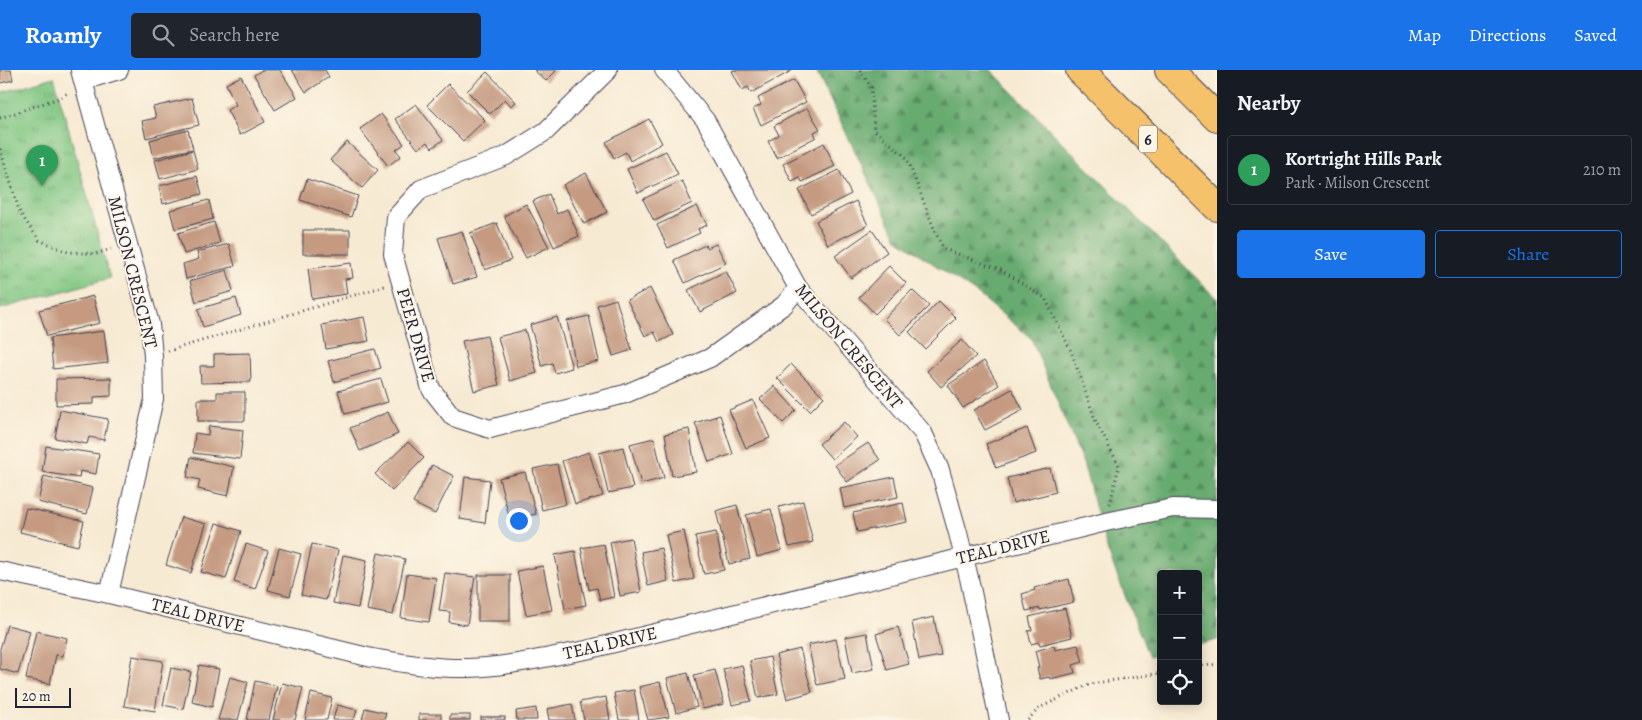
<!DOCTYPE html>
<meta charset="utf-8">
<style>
body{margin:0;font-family:Alegreya,serif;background:#20242c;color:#f1f3f6}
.controls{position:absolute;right:15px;bottom:15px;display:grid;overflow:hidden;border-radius:5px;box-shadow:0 2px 12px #0003}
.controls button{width:45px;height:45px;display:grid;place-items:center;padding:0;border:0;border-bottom:1px solid #363941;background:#171b24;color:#f1f3f6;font:25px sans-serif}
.scale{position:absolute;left:15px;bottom:12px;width:56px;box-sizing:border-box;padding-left:5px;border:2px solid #22223b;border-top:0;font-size:14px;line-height:18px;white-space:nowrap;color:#22223b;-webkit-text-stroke:4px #fcf5e5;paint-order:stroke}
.you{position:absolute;left:518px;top:450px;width:18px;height:18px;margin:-12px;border:4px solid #fff;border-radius:50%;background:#1a73e8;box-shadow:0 0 0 8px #1a73e833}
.badge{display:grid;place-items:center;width:32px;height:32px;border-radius:50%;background:#1a73e8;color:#fff;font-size:16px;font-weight:700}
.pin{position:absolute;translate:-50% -41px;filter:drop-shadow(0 1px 2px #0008)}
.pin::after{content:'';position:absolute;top:26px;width:18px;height:15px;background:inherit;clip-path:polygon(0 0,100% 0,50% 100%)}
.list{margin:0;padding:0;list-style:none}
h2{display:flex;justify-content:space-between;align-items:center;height:65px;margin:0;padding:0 20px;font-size:21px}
h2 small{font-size:16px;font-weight:400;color:#9ea1a6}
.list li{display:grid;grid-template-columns:32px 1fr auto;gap:15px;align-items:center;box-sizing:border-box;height:70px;margin:0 10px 10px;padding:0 10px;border:1px solid #363941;border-radius:5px}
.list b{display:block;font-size:19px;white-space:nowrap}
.list p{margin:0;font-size:16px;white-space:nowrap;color:#9ea1a6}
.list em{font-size:16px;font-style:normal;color:#9ea1a6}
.actions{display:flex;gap:10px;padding:15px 20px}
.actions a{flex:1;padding:11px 0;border:1px solid #1a73e8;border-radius:5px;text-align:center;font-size:18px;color:#1a73e8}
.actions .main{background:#1a73e8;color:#fff}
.icon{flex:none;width:28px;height:28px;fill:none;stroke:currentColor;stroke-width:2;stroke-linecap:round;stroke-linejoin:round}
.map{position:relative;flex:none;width:1217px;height:650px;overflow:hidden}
header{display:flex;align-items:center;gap:30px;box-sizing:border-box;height:70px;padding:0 25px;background:#1a73e8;color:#fff}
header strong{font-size:24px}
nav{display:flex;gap:28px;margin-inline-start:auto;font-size:18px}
.search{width:350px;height:45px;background:#20242c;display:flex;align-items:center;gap:12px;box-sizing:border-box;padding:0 18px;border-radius:5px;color:#9ea1a6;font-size:19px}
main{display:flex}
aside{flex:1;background:#171b24}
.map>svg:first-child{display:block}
</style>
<header>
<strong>Roamly</strong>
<div class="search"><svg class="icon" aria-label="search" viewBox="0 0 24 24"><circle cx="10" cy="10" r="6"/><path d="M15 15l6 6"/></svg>Search here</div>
<nav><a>Map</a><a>Directions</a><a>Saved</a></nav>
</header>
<main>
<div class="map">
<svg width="1217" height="650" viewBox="0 0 1217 650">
<defs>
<pattern id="grass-tufts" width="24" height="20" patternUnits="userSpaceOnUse" patternTransform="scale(1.25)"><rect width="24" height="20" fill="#7fc682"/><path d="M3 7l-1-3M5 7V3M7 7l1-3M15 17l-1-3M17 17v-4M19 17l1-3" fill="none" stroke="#68a06c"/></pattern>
<pattern id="forest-firs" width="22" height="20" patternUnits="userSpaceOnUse" patternTransform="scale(1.25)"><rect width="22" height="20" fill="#67ab70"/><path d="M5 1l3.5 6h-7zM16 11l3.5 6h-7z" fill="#548b5d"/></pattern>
</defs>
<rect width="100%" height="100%" fill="#fcf5e5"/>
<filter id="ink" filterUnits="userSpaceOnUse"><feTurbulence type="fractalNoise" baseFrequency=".02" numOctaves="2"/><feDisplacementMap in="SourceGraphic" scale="10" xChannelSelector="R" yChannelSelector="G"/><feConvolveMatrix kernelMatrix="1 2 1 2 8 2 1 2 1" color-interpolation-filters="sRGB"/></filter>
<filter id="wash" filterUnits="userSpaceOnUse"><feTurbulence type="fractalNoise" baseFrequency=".0096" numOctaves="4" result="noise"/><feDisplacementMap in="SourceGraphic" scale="20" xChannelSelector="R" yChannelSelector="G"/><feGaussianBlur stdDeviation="1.12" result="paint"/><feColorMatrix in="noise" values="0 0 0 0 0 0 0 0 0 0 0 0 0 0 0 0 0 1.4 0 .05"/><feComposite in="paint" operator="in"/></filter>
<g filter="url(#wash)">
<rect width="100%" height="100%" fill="#f7ead3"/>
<path fill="url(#grass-tufts)" stroke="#50745e" d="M54,7L110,208L0,239V23Z"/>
<path fill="url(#forest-firs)" stroke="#446656" d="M816,0H991L1217,229V570L1198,575V504H1161V584L1149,587L1108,482L1083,393L1031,268L979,225L897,169Z"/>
<g id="blocks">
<g fill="#c59a81">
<path d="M0,0H11L13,10L0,13Z"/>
<path d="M262,0H280L297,27L275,40L254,5Z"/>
<path d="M292,0H325L329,7L306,22Z"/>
<path d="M534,0H557L546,11Z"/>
<path d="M734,0H793L751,23L748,17L742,20L732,1Z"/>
<path d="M487,2L516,32L511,36L505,29L490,44L467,21Z"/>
<path d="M241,6L265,52L240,65L227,40L236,35L226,14Z"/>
<path d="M794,10L806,32L761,55L753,39L761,35L758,28Z"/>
<path d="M448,14L485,50L463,71L427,35Z"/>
<path d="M192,28L199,55L146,68L142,51L156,48L153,37Z"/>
<path d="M416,34L443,70L432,78L427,72L418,79L395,49Z"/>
<path d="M807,38L820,59L814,62L816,67L777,88L768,71L779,65L774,56Z"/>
<path d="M381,44L404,74L396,80L401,86L388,96L360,59Z"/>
<path d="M649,49L662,73L630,91L626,82L614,88L606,72Z"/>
<path d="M188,60L193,79L154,88L150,70Z"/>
<path d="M347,72L378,100L362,118L330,90Z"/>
<path d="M824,73L835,96L802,112L800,108L792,112L783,94Z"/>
<path d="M193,80L198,99L160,109L155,90Z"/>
<path d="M666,81L678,104L638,123L627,99Z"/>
<path d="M839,100L851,124L811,144L799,120Z"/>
<path d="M586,103L607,142L584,154L563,115Z"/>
<path d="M197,106L202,124L163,134L159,116Z"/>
<path d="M307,109L358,126L351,147L300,130Z"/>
<path d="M682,111L692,133L654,151L643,129Z"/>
<path d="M549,124L557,144L567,139L579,166L554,177L533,131Z"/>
<path d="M209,130L213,149L175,159L170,140Z"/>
<path d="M856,131L868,155L828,175L816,151Z"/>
<path d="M526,134L549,177L526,188L504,146Z"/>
<path d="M697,136L707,155L698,159L700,163L668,178L657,155Z"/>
<path d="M214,152L220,173L184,184L178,163Z"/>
<path d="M497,153L511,190L485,200L470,163Z"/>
<rect x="303" y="160" width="47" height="24"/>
<path d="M872,160L887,182L851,208L835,186Z"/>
<path d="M462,161L477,207L453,214L438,168Z"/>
<path d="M229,174L235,196L186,209L183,194L199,189L197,182Z"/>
<path d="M716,174L726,193L685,213L674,190L705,175L707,178Z"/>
<path d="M351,193L353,208L345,209L347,224L312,229L308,199Z"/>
<path d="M889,196L906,213L875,244L859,227Z"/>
<path d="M227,200L233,221L196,232L190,211Z"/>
<path d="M726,201L737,223L700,242L688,220Z"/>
<path d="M650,218L673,265L659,272L654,262L645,266L627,230Z"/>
<path d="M912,220L929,236L900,265L884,249Z"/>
<path d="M93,226L100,253L47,266L39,240Z"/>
<path d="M236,228L241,245L203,257L198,239Z"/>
<path d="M616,229L632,280L613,286L597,235Z"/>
<path d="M939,231L956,248L925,279L909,262Z"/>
<path d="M589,246L599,291L576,296L567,251Z"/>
<path d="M364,247L369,271L326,279L322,255Z"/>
<path d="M557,247L572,298L555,303L552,293L542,296L530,255Z"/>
<path d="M525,260L537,303L510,311L498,267Z"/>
<path d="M104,261L108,293L53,299L50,268Z"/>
<path d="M487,266L499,315L474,321L462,271Z"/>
<path d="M962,270L976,286L941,317L927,301Z"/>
<path d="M375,279L381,298L334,312L328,291Z"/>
<path d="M250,283L251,312L201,313L200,296H214V284Z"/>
<path d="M984,291L999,315L963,338L948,315Z"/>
<path d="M791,294L824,327L810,341L777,308Z"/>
<path d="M111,308V326L94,327V334L56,335V309Z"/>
<path d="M381,309L388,332L345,344L338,321Z"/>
<path d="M774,316L796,340L783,353L760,329Z"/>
<path d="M1012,319L1023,340L985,360L974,340Z"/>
<path d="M217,322H245V351H198V329H217Z"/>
<path d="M753,330L770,368L746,378L729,340Z"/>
<path d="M60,340L108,349L104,370L89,367L87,374L55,368Z"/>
<path d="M388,342L398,364L360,381L350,358Z"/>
<path d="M720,345L733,384L709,392L695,353Z"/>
<path d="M844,352L857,367L832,389L819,374Z"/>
<path d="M209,356L243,360L240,389L193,383L195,363L208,365Z"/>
<path d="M1027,358L1036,383L996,398L986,374Z"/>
<path d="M689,359L696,402L672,406L665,364Z"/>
<path d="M654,368L664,408L641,414L630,374Z"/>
<path d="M408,372L424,388L392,421L375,404Z"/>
<path d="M868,373L880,390L847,412L835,395Z"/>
<path d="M46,376L99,384L96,404L80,401L79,408L42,402Z"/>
<path d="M623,377L633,418L608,423L599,383Z"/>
<path d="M589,382L603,426L575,434L562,391Z"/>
<path d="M191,387L234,397L228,426L198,419L200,410L187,407Z"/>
<path d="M557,394L566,434L542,440L533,399Z"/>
<path d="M432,395L454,406L435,444L413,433Z"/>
<path d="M1050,398L1056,422L1013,433L1007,408Z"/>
<path d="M525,402L536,444L510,450L499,408Z"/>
<path d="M44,406L93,418L87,444L38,432Z"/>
<path d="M465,407L490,410L485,453L460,449Z"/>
<path d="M894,407L898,427L844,438L840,418Z"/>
<path d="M803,431L813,472L789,477L779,437Z"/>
<path d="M903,433L907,452L857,462L853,443Z"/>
<path d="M737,435L750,489L729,494L716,441Z"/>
<path d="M26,438L84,451L78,476L20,462Z"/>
<path d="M771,439L782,480L757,487L746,445Z"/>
<path d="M181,447L206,454L191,503L166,495Z"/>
<path d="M216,453L241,461L226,509L201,502Z"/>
<path d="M684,461L694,509L676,513L666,465Z"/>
<path d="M716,462L724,500L704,504L695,466Z"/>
<path d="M631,468L641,522L620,526L610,472Z"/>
<path d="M246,474L268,481L255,519L234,512Z"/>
<path d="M312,474L338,480L326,530L301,525Z"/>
<path d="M604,474L614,527L600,530L597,518L589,520L581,478Z"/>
<path d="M279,478L301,484L290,526L268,520Z"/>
<path d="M661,478L668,511L648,516L641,482Z"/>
<path d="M575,481L586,535L565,539L555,485Z"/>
<path d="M378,483L405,489L393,545L367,540Z"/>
<path d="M343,485L367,490L358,538L333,533Z"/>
<path d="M543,496L552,540L526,545L517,501Z"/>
<path d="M445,503L475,507L467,555L449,552L450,542L439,541Z"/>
<path d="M407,504L436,508L429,552L401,548Z"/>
<rect x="478" y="505" width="32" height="46"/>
<path d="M1069,509L1074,532L1040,540V538L1026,541L1022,524L1035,520L1034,518Z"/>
<path d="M1065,538L1072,567L1040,575L1039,572L1031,574L1028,561L1032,560L1029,547Z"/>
<path d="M934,547L941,586L919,590L912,552Z"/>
<path d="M7,555L30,561L18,604L0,599V579Z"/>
<path d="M898,557L909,594L887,600L876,564Z"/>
<path d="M36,561L67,568L63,586L56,585L50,614L26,609Z"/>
<path d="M867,563L874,599L852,603L845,567Z"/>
<path d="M836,569L845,609L817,615L808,575Z"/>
<path d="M1078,575L1083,592L1073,595L1075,603L1050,609L1049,607L1040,609L1037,598L1039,597L1035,581L1054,576L1055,580Z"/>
<path d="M800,579L812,622L787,629L776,585Z"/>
<path d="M132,586L163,591L155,641L124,636Z"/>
<path d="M770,587L778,624L758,628L750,591Z"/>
<path d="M199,595L219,599L212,637L192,632Z"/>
<path d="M742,595L751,631L732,635L723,599Z"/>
<path d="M171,598L191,602L183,639L163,635Z"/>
<path d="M715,600L724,634L703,639L694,605Z"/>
<path d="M688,603L697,637L676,643L667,608Z"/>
<path d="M230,607L248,612L238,650H218Z"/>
<path d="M255,611L277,616L269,650H247Z"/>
<path d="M660,612L669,647L648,650L639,617Z"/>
<path d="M282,613L303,618L295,650H273Z"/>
<path d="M634,620L639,650H619L614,623Z"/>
<path d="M311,623L332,628L327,650H305Z"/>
<path d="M606,627L610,650H584L580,632Z"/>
<path d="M572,634L575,650H549L547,639Z"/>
<path d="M337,635L357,640L354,650H333Z"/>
<path d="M365,638L386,643L384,650H362Z"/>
<path d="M536,638L537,650H517L516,641Z"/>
<rect x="419" y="644" width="22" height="6"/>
<rect x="450" y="645" width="20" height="5"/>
<rect x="481" y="647" width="24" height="3"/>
</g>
</g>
</g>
<g filter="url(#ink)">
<use href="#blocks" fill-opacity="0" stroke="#424052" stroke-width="1"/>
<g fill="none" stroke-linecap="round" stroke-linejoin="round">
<defs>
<g id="minor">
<path d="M80,0L150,254L153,286L154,329L109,524"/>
<path d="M608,0L546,61L506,86L421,119L396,147L393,184L431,319L453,347L490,359L625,324L710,288L784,235L798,218"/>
<path d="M664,0L706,51L798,218L923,363L940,400L958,463L969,508L999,650"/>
<path d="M83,11L119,0"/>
<path d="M0,501L109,524L372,588C403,593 436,599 468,598C508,597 547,587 586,580L1106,452L1173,438L1217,439"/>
</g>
<g id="motorway">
<path d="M1080,0L1217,137"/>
<path d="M1169,0L1217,48"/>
</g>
</defs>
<use href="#minor" stroke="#424052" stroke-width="20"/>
<use href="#motorway" stroke="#424052" stroke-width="30"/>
<g stroke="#424052" stroke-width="3" stroke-dasharray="1 4" stroke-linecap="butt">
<path d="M860,0L871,17L874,60L907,88L936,164L944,179L1001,200L1045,228L1071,281L1096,352L1119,396L1110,434"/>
<path d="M0,48L62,27L69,22"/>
<path d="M0,79L20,143L39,170L68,182L96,184L111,179"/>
<path d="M168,281L385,216"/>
<path d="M1198,597L1217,594"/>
<path d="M1028,650L1039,638L1090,614L1161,603"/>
</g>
<use href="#minor" stroke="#fff" stroke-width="18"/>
<use href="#motorway" stroke="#f5c16b" stroke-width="28"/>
</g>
</g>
<g text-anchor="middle" stroke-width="4" stroke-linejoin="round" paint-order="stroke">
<rect fill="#fcf5e5" stroke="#63616e" stroke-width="1" x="1139" y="55.5" width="18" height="27" rx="4"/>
<g font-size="16" font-weight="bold" fill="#22223b">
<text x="1148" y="75">6</text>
</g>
<g font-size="18" fill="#22223b" stroke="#fcf5e5">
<text transform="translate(133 202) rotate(76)" y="6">MILSON CRESCENT</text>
<text transform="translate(416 265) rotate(74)" y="6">PEER DRIVE</text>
<text transform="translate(849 276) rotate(50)" y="6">MILSON CRESCENT</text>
<text transform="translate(1003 477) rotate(-14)" y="6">TEAL DRIVE</text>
<text transform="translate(198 545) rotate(14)" y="6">TEAL DRIVE</text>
<text transform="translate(610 573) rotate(-13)" y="6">TEAL DRIVE</text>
</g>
</g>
</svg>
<div class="controls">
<button>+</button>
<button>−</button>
<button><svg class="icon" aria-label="locate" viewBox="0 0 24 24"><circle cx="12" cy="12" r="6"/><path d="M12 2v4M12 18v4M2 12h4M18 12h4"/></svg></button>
</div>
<div class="scale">20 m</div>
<div class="you"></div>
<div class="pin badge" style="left:42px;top:116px;background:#2e9e5b">1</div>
</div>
<aside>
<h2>Nearby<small></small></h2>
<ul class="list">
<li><span class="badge" style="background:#2e9e5b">1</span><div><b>Kortright Hills Park</b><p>Park · Milson Crescent</p></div><em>210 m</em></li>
</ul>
<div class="actions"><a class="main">Save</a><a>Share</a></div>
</aside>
</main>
